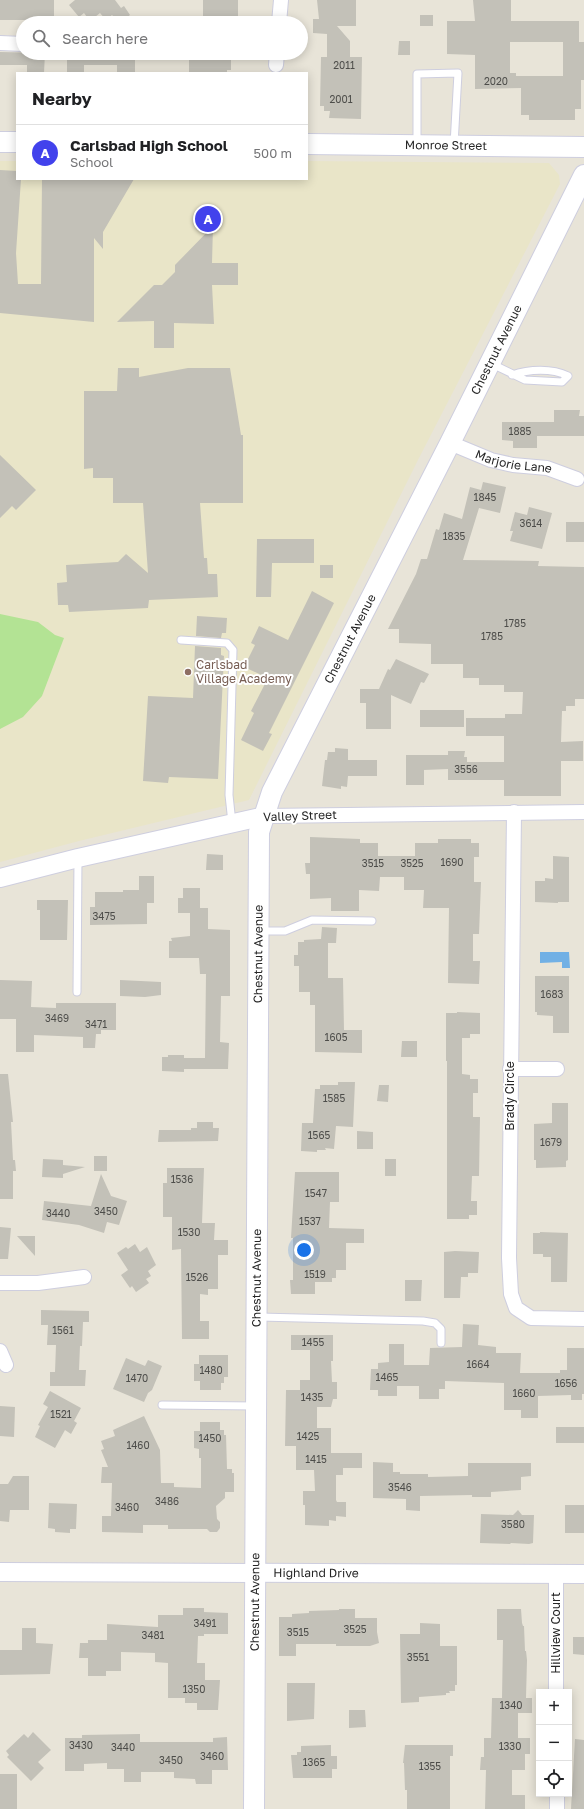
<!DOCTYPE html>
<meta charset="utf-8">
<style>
body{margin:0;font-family:"Golos Text",sans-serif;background:#f6f6f6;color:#202124}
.controls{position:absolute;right:12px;bottom:12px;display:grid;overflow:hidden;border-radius:0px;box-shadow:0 2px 10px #0003}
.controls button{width:36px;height:36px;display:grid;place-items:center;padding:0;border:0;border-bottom:1px solid #e0e0e0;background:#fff;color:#202124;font:20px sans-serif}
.you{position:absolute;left:304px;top:1250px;width:14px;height:14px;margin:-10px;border:3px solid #fff;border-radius:50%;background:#1a73e8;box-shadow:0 0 0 6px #1a73e833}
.badge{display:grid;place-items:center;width:26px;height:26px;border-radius:50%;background:#4242ec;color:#fff;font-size:13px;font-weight:700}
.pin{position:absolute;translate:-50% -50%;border:2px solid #fff;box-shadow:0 1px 4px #0006}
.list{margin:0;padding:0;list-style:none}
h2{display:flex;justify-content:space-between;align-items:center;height:52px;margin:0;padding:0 16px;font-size:17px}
h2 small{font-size:13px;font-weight:400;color:#757577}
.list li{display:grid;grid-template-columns:26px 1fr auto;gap:12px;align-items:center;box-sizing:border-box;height:56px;padding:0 16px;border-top:1px solid #e0e0e0}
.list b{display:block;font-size:15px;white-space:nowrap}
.list p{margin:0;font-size:13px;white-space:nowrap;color:#757577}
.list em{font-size:13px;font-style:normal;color:#757577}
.icon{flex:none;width:22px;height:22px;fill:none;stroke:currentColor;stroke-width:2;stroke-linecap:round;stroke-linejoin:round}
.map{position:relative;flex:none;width:584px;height:1809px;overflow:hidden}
.search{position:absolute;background:#fff;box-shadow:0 2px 10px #0003;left:16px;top:16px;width:292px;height:44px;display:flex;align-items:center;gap:10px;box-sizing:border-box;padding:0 14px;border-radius:22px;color:#757577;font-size:15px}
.panel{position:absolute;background:#fff;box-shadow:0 2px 10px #0003;left:16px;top:72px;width:292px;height:108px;border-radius:0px}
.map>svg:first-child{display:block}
</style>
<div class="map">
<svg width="584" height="1809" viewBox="0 0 584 1809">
<rect width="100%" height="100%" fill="#e8e4d8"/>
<path fill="#e9e5c8" d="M0,161H17V179H307V161L549,163L559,175L560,184L419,458L249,800L79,841L0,862Z"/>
<path fill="#b3e394" d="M0,614L38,622L55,635L64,638L42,696L23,717L0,729Z"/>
<path fill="#71b0e5" d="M540,952H569L570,968H562V962L540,963Z"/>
<g fill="#c3c1b8" fill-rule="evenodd">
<rect x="0" y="0" width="54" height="20"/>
<path d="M75,0H115L121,8L124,6L130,15L120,23L112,15L106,20L100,13L90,21L84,13L79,17L69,5Z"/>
<rect x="203" y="0" width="35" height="23"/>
<path d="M317,0H356V26H337L350,41V57H362L361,119L329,118L330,111H324V106H320L321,57H327V34L313,33V19H319Z"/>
<path d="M473,0H511V21H579V42H584V80H581V109H575V120H529V115H521V88L475,89V55L447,54V21H475ZM510,42H563V76H516V73H510Z"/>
<rect x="420" y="15" width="13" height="11"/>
<path d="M399,41H410V55H398Z"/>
<path d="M0,52L45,53L44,73H27V65H0Z"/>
<path d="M67,53H135V73H117V65H84V73H67Z"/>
<path d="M189,55L231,56V70H227V73H189Z"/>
<path d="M0,170L17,171V179H21L16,253L18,284H41L42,179H134L103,232V249L94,238V322L0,313Z"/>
<path d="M213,226L212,263H238V285H212L214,324L174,323V348H154V321L117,322L154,285H162L175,272V265Z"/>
<path d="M118,368H139V377L188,368H230L241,435H243V503H200L204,558H207L208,574H217L218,597L149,600L148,608L69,612L68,605H58L57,583L67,582L66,565L118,562L126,554L148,573L143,503H113V478H93V468L84,469V391H117Z"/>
<path d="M554,410H580L579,416H584V436H537V448H513V441L502,440V422H554Z"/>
<path d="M0,455L36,490L16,510L12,506L0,518Z"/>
<path d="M483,482L506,487L500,513L479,508L463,560L539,561L538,566L584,567V699H575V706H566V711H562L561,742L583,741V761H561V796H504V780H448V769L424,770V785H406V755H448V751H465L464,757H467V762H504V736H466V718H505V714H522L523,692H504V685H479V678H463V664H431V644L399,643V629H388L416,574L421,559H427L436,529L439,530L444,513L462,519L470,487L481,490Z"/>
<path d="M529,507L552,513L542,549L510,541L513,531H510L515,512L527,515Z"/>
<rect x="566" y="522" width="18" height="20"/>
<path d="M257,539H314V563H272L271,597H256Z"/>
<rect x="320" y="565" width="13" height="13"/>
<path d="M312,591L334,603L269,733L272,734L263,751L241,740L254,713L251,711L268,678L244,667L255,645L251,643L259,626L288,640Z"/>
<path d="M197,616L227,618L226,633H222L221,638L196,636Z"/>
<path d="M195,646L221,648V655L224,656L218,779L169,777L168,783L143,781L148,696L193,698Z"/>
<path d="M396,659L429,674L424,683L421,682L411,704L391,695V729H366V703H360V689H379L388,669L390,670Z"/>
<rect x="420" y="710" width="44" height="17"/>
<path d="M335,748L348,749V760H377V776H348L347,787L341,786V789L322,786L325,760H327L328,752H335Z"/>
<path d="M310,837L360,839V843H378V856H415V843H438V839H471V843H479V857H474V882H481L479,934H473V961H480L479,984L448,983L449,908H423L424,890H404V877H380L379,891L359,890V911H331V898L310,899V874H306L305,863H310Z"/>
<path d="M207,854L223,855V870H206Z"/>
<path d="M553,856L569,857V902H558V903L535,902V881H545V878L553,879Z"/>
<path d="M139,876H154V903H147V924L90,925V907H95V892H123V890H139Z"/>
<path d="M183,888H200V908H208V929L230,930V996H221L220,1042L229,1043L228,1069H184V1072L162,1071V1057H168V1055H184V1058H205L206,974H200L199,958H169V941H172L171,938L190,936V913H178V898H183Z"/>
<path d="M37,900H68L67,940H40V910H37Z"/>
<path d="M322,927L337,928L336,943H328V978H343L344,1030H362V1053L315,1052V1005H310V992H299V966H294V955H298V942H304V940L321,939Z"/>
<path d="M535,976H569V1033H553V1016L537,1015V1012H535Z"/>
<path d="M0,980L32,981L31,1007L56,1008V1003H116V1030H101V1034H96L95,1048H83V1037L34,1035V1052H16V1019H0Z"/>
<path d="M120,980L161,982V995L145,997L120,996Z"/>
<path d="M457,1012L480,1013V1034H470V1038H462V1074L470,1075V1079H478V1093H473V1117H480L479,1176H472L471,1201H477V1215H469V1219H447V1061H446V1013H457Z"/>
<path d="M402,1041H417V1057H401Z"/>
<path d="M0,1074H8L13,1122H11L13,1160H15L16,1171H13V1199H0Z"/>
<path d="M338,1082H355L353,1127L336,1126L334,1149L325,1148L326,1150H317V1152L301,1151L302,1123H313L315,1089H320V1085H338Z"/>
<path d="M379,1085H389L388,1102L377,1101Z"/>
<path d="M552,1103H568V1160L566,1161V1167L536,1168V1160H534V1124L552,1123Z"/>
<path d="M197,1122H213V1128H219L218,1141L158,1142L159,1130H191V1128H197Z"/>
<path d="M357,1131L373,1132V1149H357Z"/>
<rect x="94" y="1156" width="13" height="15"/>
<path d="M43,1159L63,1160V1165L85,1167L63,1174V1178L42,1177Z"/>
<rect x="385" y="1159" width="11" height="17"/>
<path d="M167,1168H204L202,1223H215L214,1240H228V1255H218V1289H208V1295L200,1294V1321H209V1339H182L181,1249L172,1250V1217H163V1183H167Z"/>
<path d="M295,1172H339V1202H330L329,1228L364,1229V1243H346V1270H336V1278H332V1282H315V1294H291L290,1280H293V1238H291Z"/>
<path d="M101,1174L111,1196L127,1201L119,1225L107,1222L104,1233L79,1225L42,1220L44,1201L91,1206Z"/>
<path d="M0,1227L11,1228L8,1259H0Z"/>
<path d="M540,1232L568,1233L567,1282H551V1257H543V1254H533V1233H540Z"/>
<path d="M17,1236H35V1256Z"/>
<path d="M135,1244L140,1252L147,1247L156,1265L148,1271L151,1276L146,1279L149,1283L136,1292L132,1286L130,1288L121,1275L128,1270L117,1253L126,1247L128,1249Z"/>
<path d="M455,1251L479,1252L478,1273H468V1277H461L460,1298H444V1252Z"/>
<path d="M405,1280H422L421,1301H405Z"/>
<path d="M41,1310L89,1311V1322H83L82,1346H80L79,1370H86L85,1386H50V1372H55L56,1345H47L48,1325H41Z"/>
<path d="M463,1324L479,1325L478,1345L496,1347V1353H521L520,1373H560V1370H567V1348H584V1394H582V1400H571V1395L538,1396V1418H521V1410H504V1383L445,1381V1389H439V1399H419V1386H397V1396H378V1390H370L371,1369H378V1363L389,1362V1344H404V1365H429L430,1348L462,1347Z"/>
<path d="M291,1335H333V1361H331L332,1382H337V1399H333L331,1407H317V1428H331V1453H362V1468H343V1475H336V1500L337,1502H346V1517L336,1516V1521L329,1520V1526L305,1525V1505H303V1491H315L314,1470H296V1446H285L286,1390H300V1380H310V1350H291Z"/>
<path d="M199,1355H228V1377H224V1383H221V1390H200V1381H194V1364H199Z"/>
<path d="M126,1358L145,1366L148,1360L162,1366L152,1390L148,1393L144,1402L113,1389Z"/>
<path d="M50,1391L81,1408L74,1421L77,1423L71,1434L65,1430L55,1448L35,1437L40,1426L38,1425L48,1407L43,1404Z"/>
<path d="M0,1406L15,1407L14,1437L0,1436Z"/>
<path d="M144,1416L160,1450L161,1483H174V1487L201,1488V1458H199V1449L194,1448V1431H200V1422H220V1430H224V1435H226L227,1469H232V1473H234V1492H225V1498L216,1506L217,1519L220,1522V1528L217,1532H210L207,1529H168V1525H143V1533L102,1532V1516H111L112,1483H101L102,1467H108L101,1450L104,1449L101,1441L115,1436L113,1430Z"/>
<rect x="556" y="1427" width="28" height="16"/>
<path d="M373,1462L393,1463V1472H400V1474H428V1477L468,1476V1463H531V1476L521,1477V1490L491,1492V1497H472V1495L420,1496V1511L406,1510V1499L373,1498Z"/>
<path d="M13,1476H29V1510H10L9,1522L0,1521V1484H8Z"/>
<path d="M49,1503L77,1504L76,1529H70V1533L55,1532V1529L48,1528Z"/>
<rect x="565" y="1505" width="19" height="28"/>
<path d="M518,1510L522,1515H534L533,1543L529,1544L511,1543L510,1544L480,1543L481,1514L513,1515Z"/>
<path d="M183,1608H204V1612L228,1613V1634H204V1636H198L197,1663H205V1680H220L218,1710H197V1703H185V1698H168V1663L155,1662V1653L121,1652V1671H106V1676H88V1658H79L80,1643H88V1640H107V1624L158,1627V1615H183Z"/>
<path d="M339,1609H355V1618H377V1632L379,1643L370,1646H336V1644H296V1656H279V1617H292V1614L309,1613V1611L339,1610Z"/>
<path d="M497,1609H521L522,1623L523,1626H524L525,1651H526L527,1660L526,1698H532V1713H518V1738H530V1754H525V1770H512V1795H525V1809H485L486,1770H480L481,1757H484V1738H491L492,1698H502L503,1640H497Z"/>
<path d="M420,1623L440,1624V1646H457V1685H455V1691H449L450,1693H446V1695L419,1697V1702L401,1703L400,1634H420Z"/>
<path d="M22,1628H36V1643L53,1644L50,1674L0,1675V1650H22Z"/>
<path d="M573,1637H584V1655L573,1654Z"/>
<path d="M287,1683H315L314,1719L287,1721Z"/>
<path d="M349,1710H365L366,1727L349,1728Z"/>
<path d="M33,1732L51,1750L38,1762L44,1768L31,1781L7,1757L9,1755L6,1751L24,1734L28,1738Z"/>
<path d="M140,1734V1742H213V1738L227,1737L228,1770H212V1784H196L195,1779L174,1778V1772H141V1782H124V1769H107V1763L84,1764V1771H65V1738H82V1735Z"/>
<path d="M575,1739L584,1740V1809H571Z"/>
<path d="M331,1745V1756H337V1769H332V1778H293L291,1755H297V1752H301V1746Z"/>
<path d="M405,1745H453V1756H450V1809H407V1790H405L404,1763H403Z"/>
<rect x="0" y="1774" width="17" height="35"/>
</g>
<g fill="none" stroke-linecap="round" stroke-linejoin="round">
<defs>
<g id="service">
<path d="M417,145V74L458,73L454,145"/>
<path d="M492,364L525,380L562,382L568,376C552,368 529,369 512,375"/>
<path d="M181,640L227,643L233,650L229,795L232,823"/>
<path d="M260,931H285L312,920L372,921"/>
<path d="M77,992L78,858"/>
<path d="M259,1317L423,1321L435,1323L441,1329V1343"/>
<path d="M162,1405L256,1406"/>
</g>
<g id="minor">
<path d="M279,23L281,0"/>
<path d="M0,43L23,44"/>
<path d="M276,65L277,53"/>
<path id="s1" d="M450,443L491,460L513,465L547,468L577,479"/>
<path d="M514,812L509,1258L511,1294L516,1308L531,1318L584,1319"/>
<path d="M265,816L584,812"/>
<path d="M510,1069H557"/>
<path d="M0,1283H38L84,1277"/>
<path d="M0,1351L6,1365"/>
<path d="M556,1574V1692"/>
<path d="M557,1794V1809"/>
</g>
<g id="tertiary">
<path d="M0,878L78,858L265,816"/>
<path id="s2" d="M0,1572L584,1574"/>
</g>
<g id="secondary">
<path d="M0,142H17"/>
<path id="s3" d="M307,144L584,147"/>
<path id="s4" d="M254,1809L259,832L272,792L450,443L584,175"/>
</g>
</defs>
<use href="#service" stroke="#cecedf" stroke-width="9"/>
<use href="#minor" stroke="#cecedf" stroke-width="16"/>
<use href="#tertiary" stroke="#cecedf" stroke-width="20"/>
<use href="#secondary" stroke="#cecedf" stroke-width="22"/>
<use href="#service" stroke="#fff" stroke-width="7"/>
<use href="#minor" stroke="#fff" stroke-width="14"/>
<use href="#tertiary" stroke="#fff" stroke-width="18"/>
<use href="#secondary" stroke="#fff" stroke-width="20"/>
</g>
<circle fill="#8d6e63" stroke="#fff" stroke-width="1.5" cx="188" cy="672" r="4"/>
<g text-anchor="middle" stroke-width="4" stroke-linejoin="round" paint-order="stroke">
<g font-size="10" fill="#4d4d4a">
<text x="344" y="69">2011</text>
<text x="496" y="85">2020</text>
<text x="341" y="103">2001</text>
<text x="520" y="435">1885</text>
<text x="485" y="501">1845</text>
<text x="531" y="527">3614</text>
<text x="454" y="540">1835</text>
<text x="515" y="627">1785</text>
<text x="492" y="640">1785</text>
<text x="466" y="773">3556</text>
<text x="452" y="866">1690</text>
<text x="373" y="867">3515</text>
<text x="412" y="867">3525</text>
<text x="104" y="920">3475</text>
<text x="552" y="998">1683</text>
<text x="57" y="1022">3469</text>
<text x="96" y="1028">3471</text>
<text x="336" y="1041">1605</text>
<text x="334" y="1102">1585</text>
<text x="319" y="1139">1565</text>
<text x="551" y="1146">1679</text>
<text x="182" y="1183">1536</text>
<text x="316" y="1197">1547</text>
<text x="106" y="1215">3450</text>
<text x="58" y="1217">3440</text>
<text x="310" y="1225">1537</text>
<text x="189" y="1236">1530</text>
<text x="315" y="1278">1519</text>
<text x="197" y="1281">1526</text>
<text x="63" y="1334">1561</text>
<text x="313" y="1346">1455</text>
<text x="478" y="1368">1664</text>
<text x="211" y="1374">1480</text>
<text x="387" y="1381">1465</text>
<text x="137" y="1382">1470</text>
<text x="566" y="1387">1656</text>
<text x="524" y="1397">1660</text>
<text x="312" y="1401">1435</text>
<text x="61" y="1418">1521</text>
<text x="308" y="1440">1425</text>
<text x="210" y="1442">1450</text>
<text x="138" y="1449">1460</text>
<text x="316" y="1463">1415</text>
<text x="400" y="1491">3546</text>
<text x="167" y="1505">3486</text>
<text x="127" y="1511">3460</text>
<text x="513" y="1528">3580</text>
<text x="205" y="1627">3491</text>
<text x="355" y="1633">3525</text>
<text x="298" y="1636">3515</text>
<text x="153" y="1639">3481</text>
<text x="418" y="1661">3551</text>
<text x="194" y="1693">1350</text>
<text x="511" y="1709">1340</text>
<text x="81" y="1749">3430</text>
<text x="510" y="1750">1330</text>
<text x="123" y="1751">3440</text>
<text x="212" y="1760">3460</text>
<text x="171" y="1764">3450</text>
<text x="314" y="1766">1365</text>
<text x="430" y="1770">1355</text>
</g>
<g font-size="12" fill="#262626" stroke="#fff">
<text dy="4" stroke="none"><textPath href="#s3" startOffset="139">Monroe Street</textPath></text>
<text dy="4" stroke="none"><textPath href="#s4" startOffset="1515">Chestnut Avenue</textPath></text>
<text dy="4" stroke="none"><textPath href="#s1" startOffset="67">Marjorie Lane</textPath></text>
<text dy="4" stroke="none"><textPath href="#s4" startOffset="1191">Chestnut Avenue</textPath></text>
<text transform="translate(300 816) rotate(-2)" y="4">Valley Street</text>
<text dy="4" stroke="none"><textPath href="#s4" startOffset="855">Chestnut Avenue</textPath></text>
<text transform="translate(510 1096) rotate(-90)" y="4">Brady Circle</text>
<text dy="4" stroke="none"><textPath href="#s4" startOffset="531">Chestnut Avenue</textPath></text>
<text dy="4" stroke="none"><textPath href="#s2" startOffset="316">Highland Drive</textPath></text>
<text dy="4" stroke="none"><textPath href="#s4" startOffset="207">Chestnut Avenue</textPath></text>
<text transform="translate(556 1633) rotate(-90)" y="4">Hillview Court</text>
</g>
<g font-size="12" fill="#785e54" stroke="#fff" text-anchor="start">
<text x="196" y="669">Carlsbad<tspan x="196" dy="14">Village Academy</tspan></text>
</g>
</g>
</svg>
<div class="controls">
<button>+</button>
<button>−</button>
<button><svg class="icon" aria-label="locate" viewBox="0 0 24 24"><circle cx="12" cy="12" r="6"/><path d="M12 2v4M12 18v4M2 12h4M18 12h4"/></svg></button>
</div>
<div class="you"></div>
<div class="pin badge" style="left:208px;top:219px">A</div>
<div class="search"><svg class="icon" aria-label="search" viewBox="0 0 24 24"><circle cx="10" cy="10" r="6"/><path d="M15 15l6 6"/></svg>Search here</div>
<section class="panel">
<h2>Nearby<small></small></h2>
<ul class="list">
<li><span class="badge">A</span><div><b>Carlsbad High School</b><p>School</p></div><em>500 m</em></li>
</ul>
</section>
</div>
